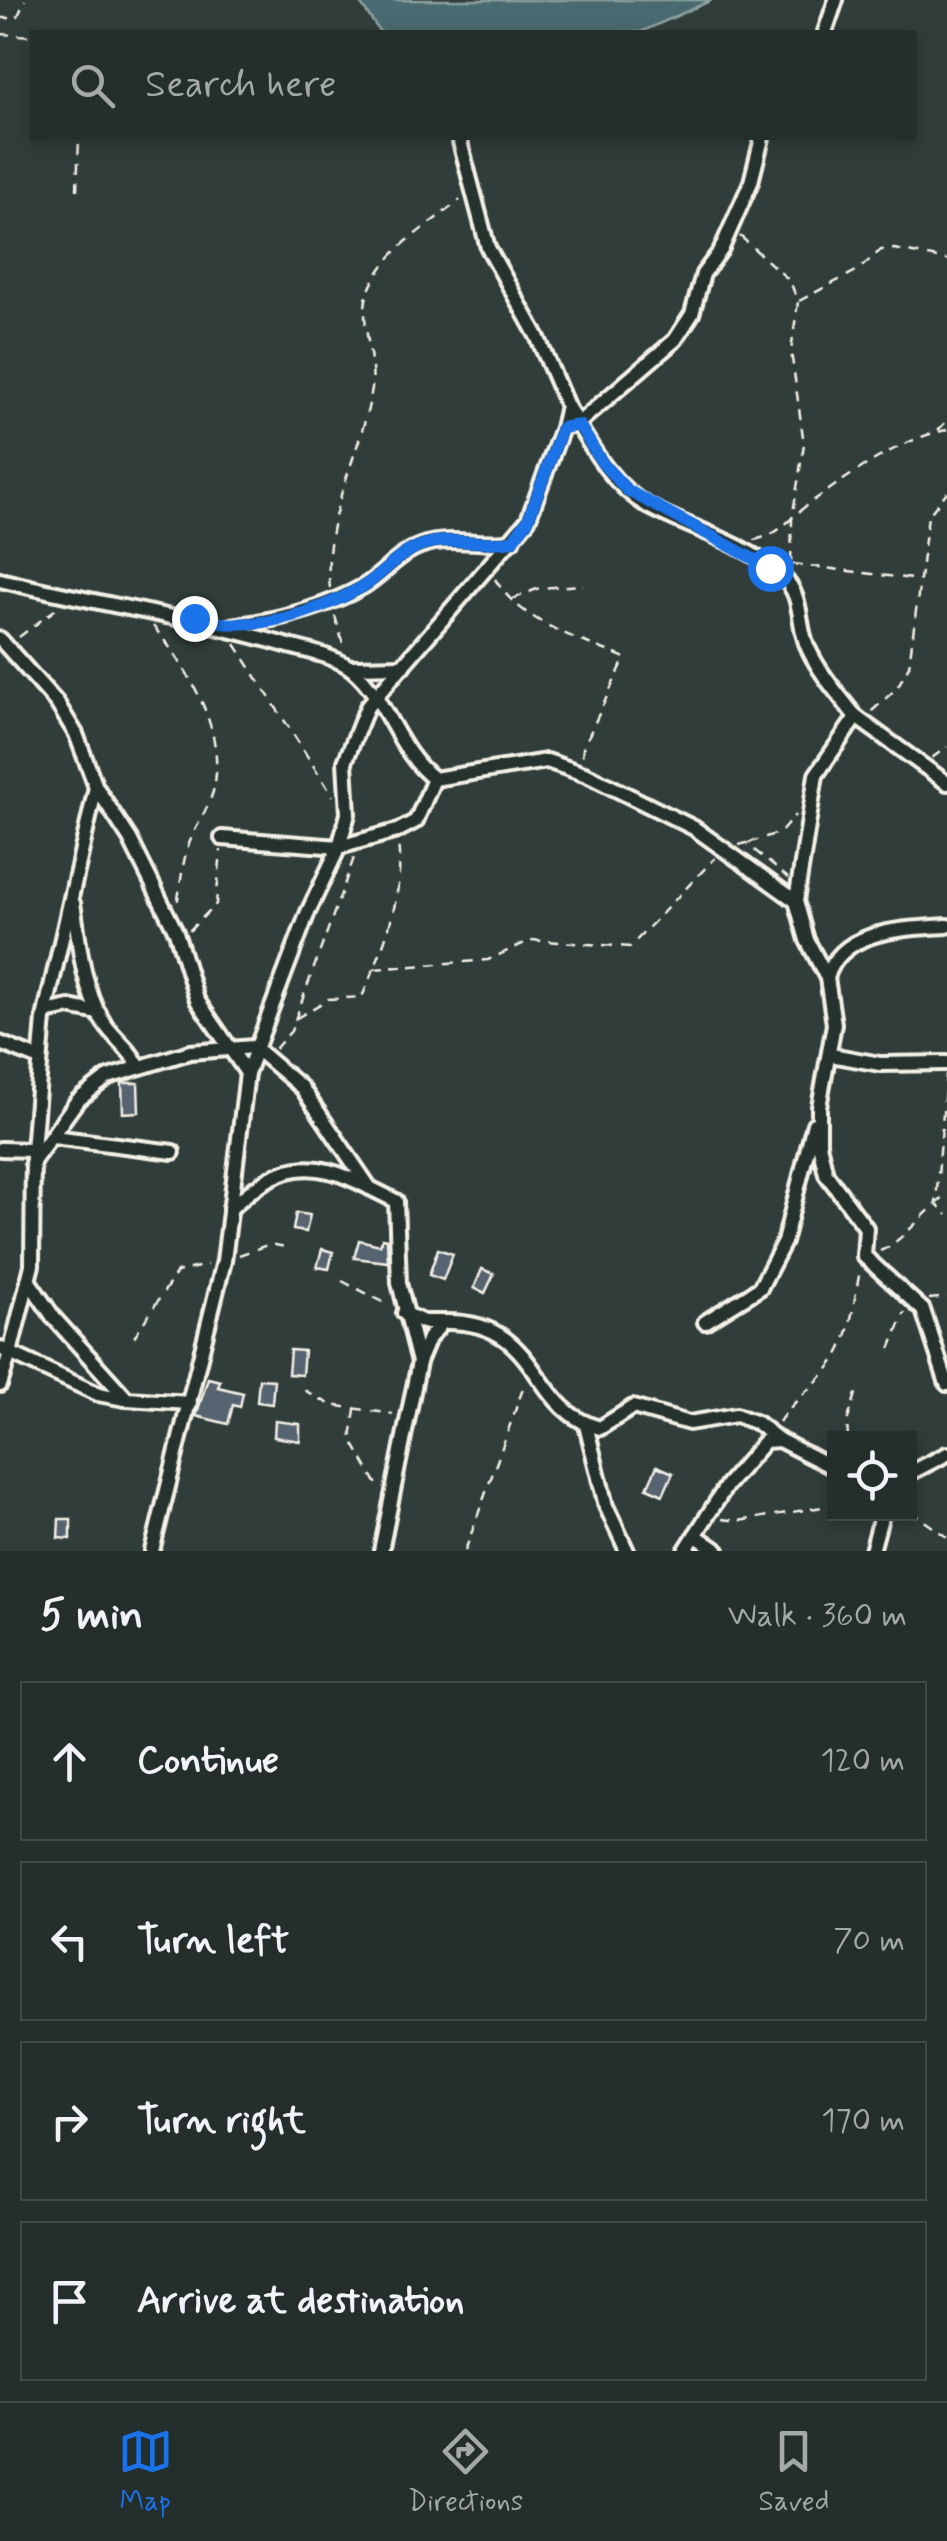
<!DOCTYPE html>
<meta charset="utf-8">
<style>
body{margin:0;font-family:Mynerve,sans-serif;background:#303a38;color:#f1f3f6}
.controls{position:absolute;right:30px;bottom:30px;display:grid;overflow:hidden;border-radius:0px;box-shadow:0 5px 15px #0003}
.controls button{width:90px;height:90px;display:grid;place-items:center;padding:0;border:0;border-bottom:2px solid #414a48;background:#242e2c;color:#f1f3f6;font:50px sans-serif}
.stop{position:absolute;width:30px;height:30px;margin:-22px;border:8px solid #1a73e8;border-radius:50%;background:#fff}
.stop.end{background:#1a73e8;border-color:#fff;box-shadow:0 2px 10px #0008}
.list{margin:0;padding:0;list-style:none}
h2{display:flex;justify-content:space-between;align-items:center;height:130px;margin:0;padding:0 40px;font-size:42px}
h2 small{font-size:32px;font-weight:400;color:#a3a8a9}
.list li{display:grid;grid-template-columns:65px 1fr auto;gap:30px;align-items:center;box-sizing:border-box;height:160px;margin:0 20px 20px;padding:0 20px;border:2px solid #414a48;border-radius:0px}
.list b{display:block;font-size:38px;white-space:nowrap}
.list em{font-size:32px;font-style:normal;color:#a3a8a9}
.icon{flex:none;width:55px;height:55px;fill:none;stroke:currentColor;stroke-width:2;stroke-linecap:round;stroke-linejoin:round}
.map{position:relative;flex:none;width:947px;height:1551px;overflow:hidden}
.search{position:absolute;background:#242e2c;box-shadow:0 5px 15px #0003;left:30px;right:30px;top:30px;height:110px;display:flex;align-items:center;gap:25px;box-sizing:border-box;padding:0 35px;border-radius:0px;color:#a3a8a9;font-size:38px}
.sheet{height:850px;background:#242e2c}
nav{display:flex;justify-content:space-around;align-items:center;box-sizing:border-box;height:140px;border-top:2px solid #414a48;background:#242e2c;font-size:28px;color:#a3a8a9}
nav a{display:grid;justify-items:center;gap:5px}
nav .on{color:#1a73e8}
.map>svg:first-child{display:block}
</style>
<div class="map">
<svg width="947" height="1551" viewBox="0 0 947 1551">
<rect width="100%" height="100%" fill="#303d3a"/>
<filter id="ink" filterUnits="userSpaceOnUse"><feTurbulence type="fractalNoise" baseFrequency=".01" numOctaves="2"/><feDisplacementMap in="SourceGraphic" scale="20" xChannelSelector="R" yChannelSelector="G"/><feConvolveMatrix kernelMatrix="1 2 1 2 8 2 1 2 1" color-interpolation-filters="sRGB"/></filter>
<g filter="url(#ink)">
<path fill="#496b6f" stroke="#8da19f" stroke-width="2.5" d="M358,0H712L641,32H380Z"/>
<g fill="#566370" stroke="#f4f1e8" stroke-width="2.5">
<path d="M122,1083H138L139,1112L123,1113Z"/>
<path d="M296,1213L310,1215L306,1232L293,1230Z"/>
<path d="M382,1238L387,1239L388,1262L354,1258L359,1240L380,1245Z"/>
<path d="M322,1249L333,1252L329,1269L317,1267Z"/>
<path d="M438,1249L453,1254L443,1280L429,1275Z"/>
<path d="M482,1269L494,1274L485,1293L474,1288Z"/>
<path d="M290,1350L304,1351L302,1375L288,1374Z"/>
<path d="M208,1378L220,1381L218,1387L243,1393L240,1407L233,1405L228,1424L196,1416Z"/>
<path d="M259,1379L274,1380L272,1404L257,1402Z"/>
<path d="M275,1421L300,1424V1441L274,1437Z"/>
<path d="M657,1466L673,1473L663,1495L647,1488Z"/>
<path d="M59,1519H71V1539L58,1538Z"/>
</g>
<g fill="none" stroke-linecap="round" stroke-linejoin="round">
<defs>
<g id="minor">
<path d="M825,32L836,0"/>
<path d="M567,406C589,442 609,484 648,506C692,530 745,542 783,577C804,597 797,625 808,648C820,674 839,695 856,717"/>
<path d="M575,426L675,340L692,314L703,274L721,250L751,182L762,138"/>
<path d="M0,580C96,604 194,618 289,646C308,651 338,657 353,670C388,700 397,751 434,779L547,761L587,775L694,828L796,901L807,940L827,978L834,1024L819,1107V1144L826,1174L866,1228L864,1256L923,1310L947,1384"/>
<path d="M232,626C277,620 323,609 364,586C381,576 395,558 413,549C444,533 479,547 512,541"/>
<path d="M0,639L57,703L76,734L96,787L130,839L176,932L197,1000L247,1073"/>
<path d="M351,667L403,666"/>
<path d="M222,838L339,847L397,831L416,821L434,779"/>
<path d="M796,901L816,775L856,717L947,783"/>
<path d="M73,903C79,940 82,984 101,1018C111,1037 130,1047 139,1067"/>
<path d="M827,978C841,929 903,929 947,926"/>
<path d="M46,1012L69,1007L99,1013"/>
<path d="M0,1043L40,1059"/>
<path d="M831,1055L880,1064L947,1063"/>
<path d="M53,1137L173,1152"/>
<path d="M0,1149L33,1150"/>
<path d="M32,1163L77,1101L108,1077L190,1052L254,1047L302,1088L370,1188L396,1201L399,1283L419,1362L381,1551"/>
<path d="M230,1209C279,1163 310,1156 370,1188"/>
<path d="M28,1280L54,1318L127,1399L190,1403"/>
<path d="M404,1313L423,1322H443"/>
<path d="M705,1322L760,1288L784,1242L814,1124"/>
<path d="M0,1348L10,1353L32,1265L33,1150L44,1018L96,787"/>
<path d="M419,1362L429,1338L443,1322C542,1319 528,1410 600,1428L633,1407L689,1423L736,1415L757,1423L779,1440"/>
<path d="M0,1385L10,1353L98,1394L125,1399"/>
<path d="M586,1425L606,1506L627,1551"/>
<path d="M910,1473L947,1454"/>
<path d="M695,1535L718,1551"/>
<path d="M152,1551L224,1261L247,1073L308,912L339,847L348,814L345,762L367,707L528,520L562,428L567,406L537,336L488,248L459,138"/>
<path d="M685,1551L727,1485L765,1441L779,1440L834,1468"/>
<path d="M872,1551L882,1514"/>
</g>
</defs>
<use href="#minor" stroke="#f4f1e8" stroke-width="20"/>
<g stroke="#f4f1e8" stroke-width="2.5" stroke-dasharray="10 8" stroke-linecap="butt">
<path d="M0,18H17L25,0"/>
<path d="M0,34L32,36"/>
<path d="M77,190L79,138"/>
<path d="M740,236L790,281L798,302L791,351L804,444L792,519L791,567"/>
<path d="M799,301L858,270L881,250L894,249L947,260"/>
<path d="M938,430L947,421"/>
<path d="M754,540C784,533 787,519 810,503C849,476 900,438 947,430"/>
<path d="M793,564L919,580"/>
<path d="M495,579C521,623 579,639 625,658L583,748L582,760"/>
<path d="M330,588C321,515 361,458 372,388C376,359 357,316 369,290C388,247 426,228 460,200"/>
<path d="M513,599L539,588L583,585"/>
<path d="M335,616L344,647"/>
<path d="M153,626C188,668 226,729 214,788C209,808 196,825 189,844C182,862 181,885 177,904"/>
<path d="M19,637L60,606"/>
<path d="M235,644L333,796"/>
<path d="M872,711L897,688L909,666L928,516L947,492"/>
<path d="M932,758L947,747"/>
<path d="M748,843L781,832L795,815"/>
<path d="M739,845L746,843L788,878"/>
<path d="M189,931L216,904L221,850"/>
<path d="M374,969L488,960L531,940L630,947L715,858"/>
<path d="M297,1018L328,999L362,997C383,948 405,897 398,843"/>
<path d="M275,1049L291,1031L355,855"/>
<path d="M946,1074L936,1203L947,1215"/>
<path d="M880,1251C900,1244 926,1210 947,1195"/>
<path d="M239,1255L270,1244L285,1247"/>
<path d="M342,1281L389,1305"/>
<path d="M929,1299L947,1297"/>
<path d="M134,1337L177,1272L207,1265"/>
<path d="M890,1349L905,1312"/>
<path d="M304,1390L331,1405L393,1414"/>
<path d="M355,1409L351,1439L379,1488"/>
<path d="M779,1422C793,1401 812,1388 828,1369C851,1343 853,1304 860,1271"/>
<path d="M848,1438L847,1422L857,1391"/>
<path d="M910,1511L947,1537"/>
<path d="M722,1519L739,1521L834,1505"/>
<path d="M465,1551L525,1383"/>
</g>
<use href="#minor" stroke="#26332d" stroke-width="12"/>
</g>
</g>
<g fill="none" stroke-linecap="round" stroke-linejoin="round" filter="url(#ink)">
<path stroke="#1a73e8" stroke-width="12" d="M194,618C250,634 313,615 364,586C381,576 394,558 413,549C444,533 479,547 512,541L528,520L562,428L579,425L603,464L627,490L770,568"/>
</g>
</svg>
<div class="controls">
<button><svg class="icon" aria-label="locate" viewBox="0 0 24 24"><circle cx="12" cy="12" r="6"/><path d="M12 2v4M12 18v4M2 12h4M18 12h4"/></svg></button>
</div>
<div class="stop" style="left:770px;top:568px"></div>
<div class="stop end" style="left:194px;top:618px"></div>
<div class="search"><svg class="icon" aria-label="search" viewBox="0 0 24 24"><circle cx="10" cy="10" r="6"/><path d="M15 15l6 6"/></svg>Search here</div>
</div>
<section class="sheet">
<h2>5 min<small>Walk · 360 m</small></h2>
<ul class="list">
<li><svg class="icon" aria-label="ahead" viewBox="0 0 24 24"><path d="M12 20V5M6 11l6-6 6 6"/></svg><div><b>Continue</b></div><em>120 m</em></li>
<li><svg class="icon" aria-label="left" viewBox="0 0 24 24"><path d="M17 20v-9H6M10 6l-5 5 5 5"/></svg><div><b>Turn left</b></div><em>70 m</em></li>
<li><svg class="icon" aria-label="right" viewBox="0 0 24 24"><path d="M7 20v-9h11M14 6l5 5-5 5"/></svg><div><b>Turn right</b></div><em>170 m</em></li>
<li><svg class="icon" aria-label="arrive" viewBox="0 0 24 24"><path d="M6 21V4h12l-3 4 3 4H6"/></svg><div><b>Arrive at destination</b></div></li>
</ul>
</section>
<nav>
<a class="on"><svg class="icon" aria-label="map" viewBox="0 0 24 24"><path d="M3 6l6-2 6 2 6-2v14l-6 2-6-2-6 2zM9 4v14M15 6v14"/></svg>Map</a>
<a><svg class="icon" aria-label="directions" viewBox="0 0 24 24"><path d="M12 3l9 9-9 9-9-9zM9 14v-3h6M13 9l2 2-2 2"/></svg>Directions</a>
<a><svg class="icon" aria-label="saved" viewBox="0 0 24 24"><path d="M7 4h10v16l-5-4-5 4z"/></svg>Saved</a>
</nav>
